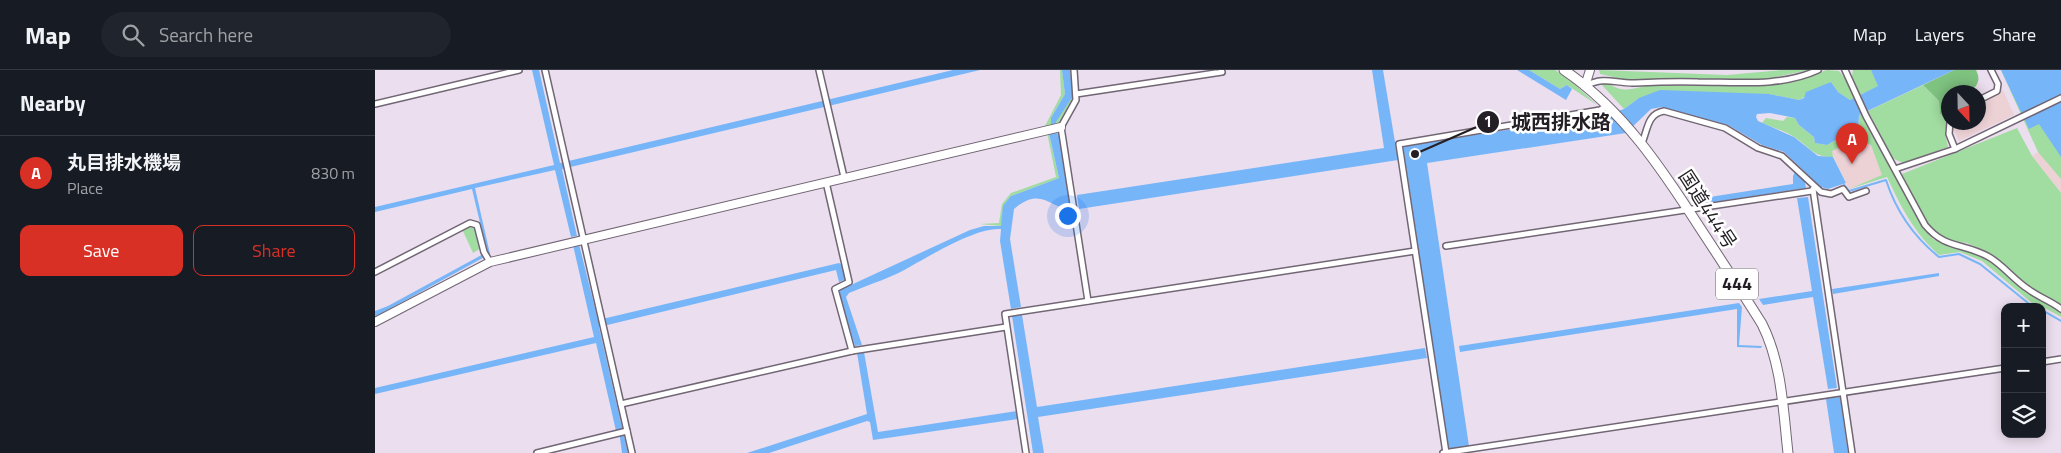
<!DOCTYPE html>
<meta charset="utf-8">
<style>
body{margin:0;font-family:"Titillium Web","Noto Sans JP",sans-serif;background:#20242c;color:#f1f3f6}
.controls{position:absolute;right:15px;bottom:15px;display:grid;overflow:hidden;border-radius:10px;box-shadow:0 2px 12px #0003}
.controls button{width:45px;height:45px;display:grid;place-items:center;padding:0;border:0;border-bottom:1px solid #363941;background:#171b24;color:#f1f3f6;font:25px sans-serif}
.compass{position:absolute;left:1566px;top:15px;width:45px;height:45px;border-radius:50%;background:#171b24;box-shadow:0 2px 12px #0003;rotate:158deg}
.you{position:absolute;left:692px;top:145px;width:18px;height:18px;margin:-12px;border:4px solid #fff;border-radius:50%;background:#1a73e8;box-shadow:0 0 0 8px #1a73e833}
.badge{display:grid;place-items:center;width:32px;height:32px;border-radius:50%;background:#d93025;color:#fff;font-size:16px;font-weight:700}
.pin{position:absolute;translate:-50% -41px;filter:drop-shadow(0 1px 2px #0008)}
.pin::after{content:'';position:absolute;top:26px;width:18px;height:15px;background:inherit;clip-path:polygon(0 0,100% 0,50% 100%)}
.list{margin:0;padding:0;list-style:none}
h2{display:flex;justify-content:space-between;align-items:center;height:65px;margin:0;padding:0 20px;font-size:21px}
h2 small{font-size:16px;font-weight:400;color:#9ea1a6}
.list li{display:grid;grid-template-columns:32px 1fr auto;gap:15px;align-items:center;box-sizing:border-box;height:75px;padding:0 20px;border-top:1px solid #363941}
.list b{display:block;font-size:19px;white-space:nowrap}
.list p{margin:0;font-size:16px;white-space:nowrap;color:#9ea1a6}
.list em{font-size:16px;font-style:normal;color:#9ea1a6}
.actions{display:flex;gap:10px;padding:15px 20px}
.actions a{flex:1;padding:11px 0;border:1px solid #d93025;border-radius:10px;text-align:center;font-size:18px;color:#d93025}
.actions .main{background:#d93025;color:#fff}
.icon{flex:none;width:28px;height:28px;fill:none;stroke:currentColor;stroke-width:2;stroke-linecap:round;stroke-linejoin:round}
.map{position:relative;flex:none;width:1686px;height:383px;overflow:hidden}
header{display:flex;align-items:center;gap:30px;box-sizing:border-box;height:70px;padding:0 25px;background:#171b24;border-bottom:1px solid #363941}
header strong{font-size:24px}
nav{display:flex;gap:28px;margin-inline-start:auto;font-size:18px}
.search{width:350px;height:45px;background:#20242c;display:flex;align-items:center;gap:12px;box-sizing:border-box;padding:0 18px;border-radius:28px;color:#9ea1a6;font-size:19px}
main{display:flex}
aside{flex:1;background:#171b24}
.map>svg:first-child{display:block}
</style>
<header>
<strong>Map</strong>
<div class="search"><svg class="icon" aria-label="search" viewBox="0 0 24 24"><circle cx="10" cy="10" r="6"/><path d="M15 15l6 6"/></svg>Search here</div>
<nav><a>Map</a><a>Layers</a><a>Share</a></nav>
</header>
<main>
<aside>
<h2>Nearby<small></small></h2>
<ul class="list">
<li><span class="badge">A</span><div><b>丸目排水機場</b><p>Place</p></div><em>830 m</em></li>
</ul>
<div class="actions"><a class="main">Save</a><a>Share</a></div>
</aside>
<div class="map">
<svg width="1686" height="383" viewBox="0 0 1686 383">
<rect width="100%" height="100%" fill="#ebdeee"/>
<g fill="#ecd1d5">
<path d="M1628,20L1639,45L1584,71L1577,56L1580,53L1604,52V33Z"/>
<path d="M1482,69L1496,75L1508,105L1474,119L1456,81Z"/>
<path d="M1686,69V123L1657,86Z"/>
</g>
<g fill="#a1dca1">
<path d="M685,0H687L690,24L676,48L698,26L695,0L699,27L682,56L672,58L670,56L686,25Z"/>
<path d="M1154,0H1180L1194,9L1222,35L1192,15L1185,19Z"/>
<path d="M1224,0L1352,5L1407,0H1435L1391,9L1252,10L1225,4Z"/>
<path d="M1452,0L1464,1L1472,11L1480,28L1475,30L1463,22L1456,12L1424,30L1394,24L1264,28L1249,39L1226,14L1231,12C1253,27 1260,15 1282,15C1344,15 1391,22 1452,0Z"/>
<path d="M1478,0H1496L1504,16L1485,25L1477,6Z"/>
<path d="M1626,0L1686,71V109L1663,82Z"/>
<path d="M1548,15L1564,31L1565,44L1573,49L1570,62L1573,77L1528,93L1517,88L1493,41Z"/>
<path d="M1487,44L1545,153L1558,169L1570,175L1591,178L1614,189L1659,227L1686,241V247L1672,239L1658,234L1607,191L1585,182L1564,185C1539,163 1526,137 1512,107L1474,119L1507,105L1496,75L1481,69L1457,81L1458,87C1440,88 1434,77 1421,68C1411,61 1398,58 1387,53L1391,48L1408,51L1412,47L1420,48L1424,55L1439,67L1440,73L1452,75L1473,63L1481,64L1483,60L1484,45Z"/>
<path d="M1642,58L1657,86L1686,123V235L1655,218L1619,186L1592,173L1571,170L1553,154L1527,104Z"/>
<path d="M684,60L698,140L674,64L684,108L636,126L626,156L605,154L624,153L627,134L636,123L681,107L672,62Z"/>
<path d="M95,154L100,156L106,178L98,183L87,159Z"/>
</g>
<path fill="#7fc380" d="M1579,0H1601C1606,10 1603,14 1596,22H1574L1573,49L1565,44L1564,31L1548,15Z"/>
<g fill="#77b5f9">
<path d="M157,0H164L185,93L578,0H605L187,99L202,166L196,167L180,100L100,118L115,184L0,247V241L13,236L112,182L97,119L0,142V137L179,95Z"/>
<path d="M687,0H695L698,26L679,55H676V48L690,24Z"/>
<path d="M997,0H1008L1023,90L704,139L702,125L1009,78Z"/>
<path d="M1142,0H1154L1185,19L1192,15L1197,19L1191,30Z"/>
<path d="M1496,0H1579L1484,45L1483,60L1481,64L1473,63L1452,75L1440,73L1439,67L1424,55L1420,48L1395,43L1382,44L1381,47L1383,51L1419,67L1443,86L1458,87L1471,113L1453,119L1446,117L1409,82L1387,75L1353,55L1287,37L1276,39L1251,63L1052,93L1095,383H1074L1028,76L1234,44L1249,39L1264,28L1285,20L1394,24L1424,30L1429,28L1431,22L1456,12L1463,22L1475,30L1503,16Z"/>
<path d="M1626,0H1686V87L1664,54L1654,59Z"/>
<path d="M681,62L684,66L697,140C674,138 666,116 639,139L635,169L646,237L636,239L625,171L626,159C602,157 560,183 538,195C519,207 495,214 474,223L471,227L487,275L480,276L464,226L465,220L595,160L609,156H626L628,136L636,126L684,108L674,63Z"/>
<path d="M1420,102L1430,112L1431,118L1327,134L1322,129L1418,114V106Z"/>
<path d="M1433,127L1462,318L1453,319L1438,227L1388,235L1384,229L1437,221L1422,128Z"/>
<path d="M204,174L223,250L464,193L467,195L471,209L464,212L461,200L224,257L253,383H247L244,361H241L221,273L0,324V318L219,267L198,175Z"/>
<path d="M1564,203V206L1458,224L1457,219Z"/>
<path d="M1364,233L1367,237L1364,275L1387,276L1386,278L1362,277V239L1085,282L1084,276Z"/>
<path d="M647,245L662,337L1050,278L1052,288L663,347L669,383H658L637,246Z"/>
<path d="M489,282L503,362L642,341L643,349L498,370L495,352L492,351L394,383H372L492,344L482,283Z"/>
<path d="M1465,327L1473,383H1459L1451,329Z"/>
</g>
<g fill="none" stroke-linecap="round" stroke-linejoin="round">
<g stroke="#77b5f9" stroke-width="2">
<path d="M1467,112L1474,121L1511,110C1521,141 1539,167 1564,187L1584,184L1605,194L1658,237"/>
<path d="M1667,240L1686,251"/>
</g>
<defs>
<g id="street">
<path d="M170,0L257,383"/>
<path d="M444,0L469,107"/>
<path d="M699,0L701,30L686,57L713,231"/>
<path d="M1470,0L1491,46L1550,155C1571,180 1587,172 1614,187C1628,195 1639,210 1653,219C1663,227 1676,231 1686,239"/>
<path d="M1210,16C1230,6 1238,13 1258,13C1280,12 1301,11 1323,12C1362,12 1407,17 1443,0"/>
<path d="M701,24L847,2L846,0"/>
<path d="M1604,30L1622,21L1623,14L1616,0"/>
<path d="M0,34L144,0"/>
<path d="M1575,52L1574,64L1580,79"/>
<path d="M1267,73C1273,59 1272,44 1289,41L1350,58L1383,78L1407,86L1446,122L1456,124L1468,119L1474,127L1491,121"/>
<path d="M1520,99L1580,79L1686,28"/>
<path d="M451,112L474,212L460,219L477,281"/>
<path d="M1438,119L1477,383"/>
<path d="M1071,176L1437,121"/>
<path d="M0,202L95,153L102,155L109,182L115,192"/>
<path d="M1667,292L1686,289"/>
<path d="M246,334L477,281L631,257"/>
<path d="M162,383L252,361"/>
<path d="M651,383L630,244L1040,181"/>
<path d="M1068,383L1630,298"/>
<path d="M1071,383L1024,74L1225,40L1231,36"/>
</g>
<g id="secondary">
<path d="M1210,16L1215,0"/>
<path d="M0,252L115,192L686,57"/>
</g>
<path id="highway" d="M1189,0C1248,40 1287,99 1325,158C1346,190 1367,222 1387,254C1407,294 1408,339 1413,383"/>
</defs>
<use href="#street" stroke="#716674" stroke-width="8"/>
<use href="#secondary" stroke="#716674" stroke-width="10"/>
<use href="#highway" stroke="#716674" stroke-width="11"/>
<use href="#street" stroke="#fff" stroke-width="5"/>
<use href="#secondary" stroke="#fff" stroke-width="8"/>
<use href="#highway" stroke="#fff" stroke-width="9"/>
</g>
<g text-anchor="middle" stroke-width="5" stroke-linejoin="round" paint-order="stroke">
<rect fill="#fff" stroke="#666266" stroke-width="1" x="1341" y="198.5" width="42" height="31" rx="4"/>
<g font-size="18" font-weight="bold" fill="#241f25">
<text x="1362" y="220">444</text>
</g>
<g font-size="19" fill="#241f25" stroke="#fff">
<text transform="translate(1333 139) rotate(57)" y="7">国道444号</text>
</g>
</g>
<path fill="none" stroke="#241f25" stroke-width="2" d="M1040 84L1113 52"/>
<g fill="#241f25" stroke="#fff" stroke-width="2">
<circle cx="1040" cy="84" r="5"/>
<circle cx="1113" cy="52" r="12"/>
</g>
<g font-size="15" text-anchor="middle" font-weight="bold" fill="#fff">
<text x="1113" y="57">1</text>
</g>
<g font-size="20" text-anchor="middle" font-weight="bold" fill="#241f25" stroke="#fff" stroke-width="5" stroke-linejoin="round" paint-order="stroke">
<text x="1186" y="59">城西排水路</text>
</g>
</svg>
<div class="controls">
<button>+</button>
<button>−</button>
<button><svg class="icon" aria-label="layers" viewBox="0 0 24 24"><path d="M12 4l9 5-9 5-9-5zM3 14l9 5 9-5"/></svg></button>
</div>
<svg class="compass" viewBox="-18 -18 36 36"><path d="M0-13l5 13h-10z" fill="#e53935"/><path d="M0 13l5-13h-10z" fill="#9ea1a6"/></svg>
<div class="you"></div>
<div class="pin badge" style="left:1477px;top:94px">A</div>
</div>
</main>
